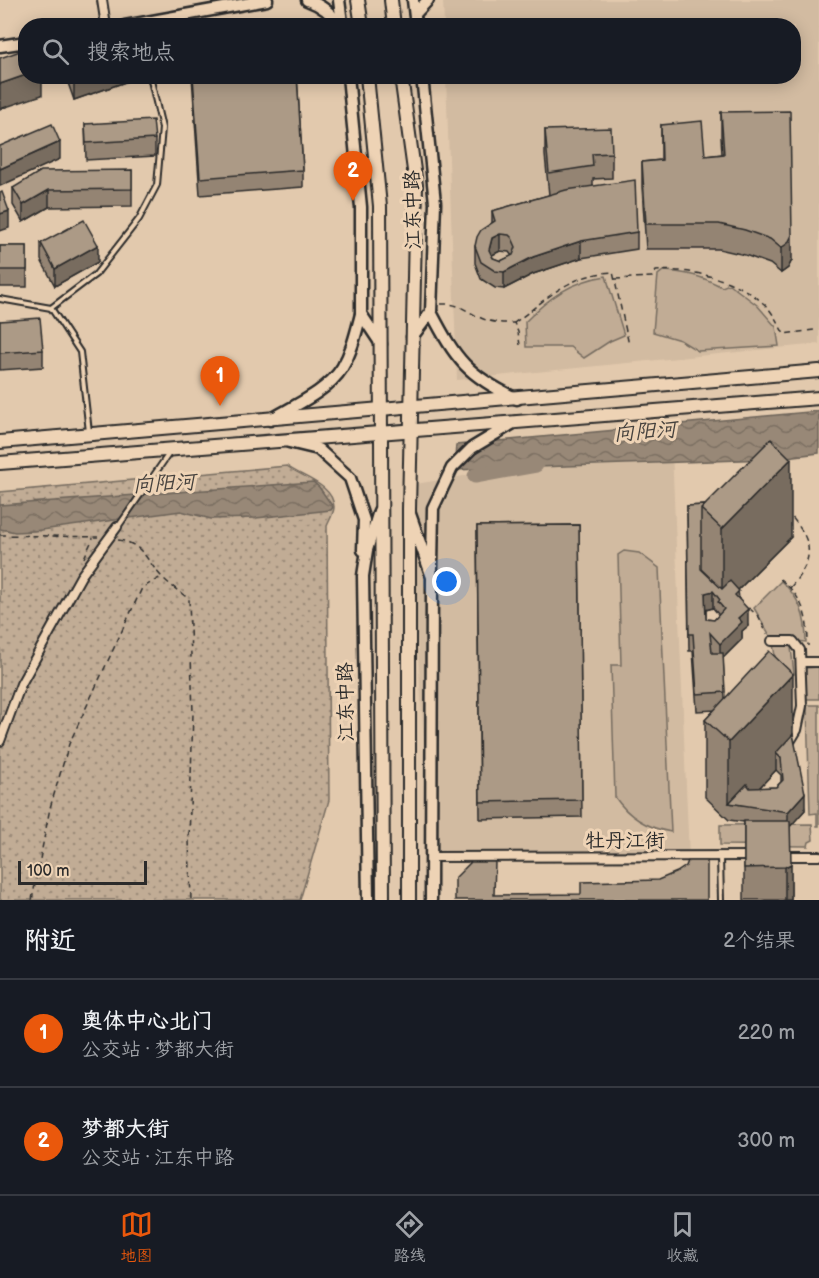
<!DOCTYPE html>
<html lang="zh">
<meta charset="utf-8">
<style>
body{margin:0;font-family:"Balsamiq Sans","LXGW WenKai TC",sans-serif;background:#242831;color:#f1f3f6}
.scale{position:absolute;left:18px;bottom:15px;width:129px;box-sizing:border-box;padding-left:6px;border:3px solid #2b2b2b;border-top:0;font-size:16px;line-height:21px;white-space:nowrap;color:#2b2b2b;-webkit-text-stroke:4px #eed3b5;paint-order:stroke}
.you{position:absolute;left:447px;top:582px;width:21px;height:21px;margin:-15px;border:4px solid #fff;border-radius:50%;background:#1a73e8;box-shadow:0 0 0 9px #1a73e833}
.badge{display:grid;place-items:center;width:39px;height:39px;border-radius:50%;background:#ea580c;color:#fff;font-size:20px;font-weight:700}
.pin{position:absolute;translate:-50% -50px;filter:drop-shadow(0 2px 3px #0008)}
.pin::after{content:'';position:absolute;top:32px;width:21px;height:18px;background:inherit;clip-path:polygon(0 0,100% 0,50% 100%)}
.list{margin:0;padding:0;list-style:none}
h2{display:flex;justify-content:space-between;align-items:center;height:78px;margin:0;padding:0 24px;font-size:26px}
h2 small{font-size:20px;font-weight:400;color:#9ea1a6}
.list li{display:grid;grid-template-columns:39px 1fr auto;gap:18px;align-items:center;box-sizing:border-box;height:108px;padding:0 24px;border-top:2px solid #363941}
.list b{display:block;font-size:22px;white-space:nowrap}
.list p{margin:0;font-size:20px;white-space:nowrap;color:#9ea1a6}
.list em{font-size:20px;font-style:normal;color:#9ea1a6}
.icon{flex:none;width:33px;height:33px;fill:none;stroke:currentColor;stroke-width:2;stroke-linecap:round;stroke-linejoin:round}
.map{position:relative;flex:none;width:819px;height:900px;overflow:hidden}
.search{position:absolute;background:#171b24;box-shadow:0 3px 15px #0003;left:18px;right:18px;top:18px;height:66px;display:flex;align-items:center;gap:15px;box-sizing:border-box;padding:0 21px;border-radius:24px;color:#9ea1a6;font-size:22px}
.sheet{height:294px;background:#171b24}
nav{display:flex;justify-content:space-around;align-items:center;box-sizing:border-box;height:84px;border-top:2px solid #363941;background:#171b24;font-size:16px;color:#9ea1a6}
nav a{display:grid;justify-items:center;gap:3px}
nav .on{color:#ea580c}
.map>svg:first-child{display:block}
</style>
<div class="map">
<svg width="819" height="900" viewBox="0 0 819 900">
<defs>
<pattern id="park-dots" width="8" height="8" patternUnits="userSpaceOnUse" patternTransform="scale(1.5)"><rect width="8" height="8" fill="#c1ac95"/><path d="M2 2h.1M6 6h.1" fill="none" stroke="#9d8c7a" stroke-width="1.8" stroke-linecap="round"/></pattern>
<pattern id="water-waves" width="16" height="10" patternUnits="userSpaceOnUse" patternTransform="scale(1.5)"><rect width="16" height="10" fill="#988877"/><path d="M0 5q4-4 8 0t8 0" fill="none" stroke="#7c6f62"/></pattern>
</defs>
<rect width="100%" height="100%" fill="#e2c9ad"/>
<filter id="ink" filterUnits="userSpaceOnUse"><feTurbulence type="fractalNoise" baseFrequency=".0167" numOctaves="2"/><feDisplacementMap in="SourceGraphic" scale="12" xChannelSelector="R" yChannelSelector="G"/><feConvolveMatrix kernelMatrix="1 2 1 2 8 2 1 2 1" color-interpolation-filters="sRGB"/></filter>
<g filter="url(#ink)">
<g fill="#d2bba1">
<path d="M443,0H819V344L457,380L446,77L794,76V26L444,25Z"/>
<path d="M672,450L689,857H431L409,509L410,485L577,457Z"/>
</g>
<g fill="#c1ac95" stroke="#766c60" stroke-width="1.5">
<path d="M663,271C685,272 702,276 722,287L729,284L757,305L776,327L779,346L698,351L680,340L653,332L658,275Z"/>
<path d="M606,276L624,335L610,341L584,358L570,347H526L525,322C548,298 572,281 606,276Z"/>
<path d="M624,551L639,553L659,568L671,832C648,828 629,818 615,797L611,665H621L618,555Z"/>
<path d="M781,581C800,598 806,616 806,642L772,639L754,608Z"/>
<path d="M773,644H783L791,647L794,674L785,673L776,662Z"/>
<path d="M819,667V699H806L805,668Z"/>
<path d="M807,705H819V826H817V813L810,814Z"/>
<path d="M812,824L813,840L809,842L808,846L720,845V825Z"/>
</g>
<path fill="url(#park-dots)" stroke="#766c60" stroke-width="1.5" d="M287,466C301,477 333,484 334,507C334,513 329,521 327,526L329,800L300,900H0V492Z"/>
<g fill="url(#water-waves)" stroke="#6c6359" stroke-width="1.5">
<path d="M819,411V453L770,459L454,470L456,445Z"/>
<path d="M313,482L319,487L333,507L331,510L256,518L211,519L181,511L34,531L15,532L0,529V505Z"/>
</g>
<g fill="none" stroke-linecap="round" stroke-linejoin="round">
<path stroke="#988877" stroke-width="15" d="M475,476L536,465"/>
<defs>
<g id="lane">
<path d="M0,299L51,308L80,352L89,432"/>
<path d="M51,308L96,274L139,219L157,185L162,128L150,76"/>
<path d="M118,527L170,452"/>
<path d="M720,857L721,900"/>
</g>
<g id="street">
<path d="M102,0L106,26"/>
<path d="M772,641H793L800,650L802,706L797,730L788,745"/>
<path d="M801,662H819"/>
<path d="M0,741L21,684L81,576L117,527"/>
<path d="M781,856H819"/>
<path d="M431,857L754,856"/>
</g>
<g id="secondary">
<path d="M307,0C321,5 332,13 340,26"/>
<path d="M339,0L342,23"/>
<path d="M413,0L416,26"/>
<path d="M415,14L428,0"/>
<path d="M125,26L267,0"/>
<path d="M0,46L26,42"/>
<path d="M348,76L361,207V314L381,344"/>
<path d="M431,312C456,360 467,375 517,399"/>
<path d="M412,337L431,312L435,203L422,76"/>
<path d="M270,420C293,406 327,392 342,368C352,351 356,333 361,314"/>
<path d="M289,442L318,449L350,478L364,520L363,550"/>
<path d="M410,514L432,577L431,900"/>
<path d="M432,568L433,508L452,468L472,448L515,422"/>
<path d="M368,900L363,576L367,550L379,511"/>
</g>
<g id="primary">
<path d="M358,0L362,26"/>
<path d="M391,0L394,26"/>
<path d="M367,76L380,206L383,900"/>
<path d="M401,76L416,185L409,509V900"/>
<path d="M0,442C273,420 546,396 819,371"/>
<path d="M0,463L819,398"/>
</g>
</defs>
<use href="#lane" stroke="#2b2b2b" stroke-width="8"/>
<use href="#street" stroke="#2b2b2b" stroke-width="12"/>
<use href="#secondary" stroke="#2b2b2b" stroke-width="15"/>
<use href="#primary" stroke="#2b2b2b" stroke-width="16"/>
<g stroke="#2b2b2b" stroke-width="1.5" stroke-dasharray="6 4.5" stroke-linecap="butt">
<path d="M615,279L652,277L656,271C690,268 737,279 763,303C772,310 778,324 784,334L814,330"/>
<path d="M441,304C460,303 465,311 481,318C492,323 502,323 514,323L518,332L520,345"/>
<path d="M514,323C549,298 567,275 613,272L629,345"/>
<path d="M0,535L98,537"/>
<path d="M118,540C144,543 147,563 163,578C171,586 180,592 189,599L193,713L189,840L191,900"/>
<path d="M84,558L93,538"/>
<path d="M780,579C804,598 808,617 808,646"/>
<path d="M790,588C814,559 815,544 790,515"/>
<path d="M749,608L759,617L767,634"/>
<path d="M32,900L50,808L69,744L142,588L161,577"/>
</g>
<use href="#lane" stroke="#eed3b5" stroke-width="4"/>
<use href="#street" stroke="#eed3b5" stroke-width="8"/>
<use href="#secondary" stroke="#eed3b5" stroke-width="10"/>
<use href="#primary" stroke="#eed3b5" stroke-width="12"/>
</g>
<g fill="#948473" stroke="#2b2b2b" stroke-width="1.5" fill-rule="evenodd">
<path d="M67,76H134V79L74,100L67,80Z"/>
<path d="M192,76H297L303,170V187L200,195Z"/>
<path d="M721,112L792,260L788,268L781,273L770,264L745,255L719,249H646L642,187V162L661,160V125L705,156L722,154L721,137Z"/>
<path d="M85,124L155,139V156L86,160Z"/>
<path d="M545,130L612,153V178L593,179V186L637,232V249L581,258L533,274L504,289L495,288L481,279L475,263V246L492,223V211L549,195L545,155ZM500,251L509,252L512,256L501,261L493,258L492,255Z"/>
<path d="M132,170V206L49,207L23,222L13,205V188Z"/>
<path d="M41,243L98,262L55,286L41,260Z"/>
<rect x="0" y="246" width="27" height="41"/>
<path d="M0,321L43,350V367L0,370Z"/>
<path d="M705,505L791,537L738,590L739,599L748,626L742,631V639L723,658L725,698L793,734L805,810L790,826L791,900H744V822L729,820L705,797V720L715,710L697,711L693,651H689L687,506ZM713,608L718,614V616L714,620L706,619V610ZM776,770L781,775V782L776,787L759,788Z"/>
<path d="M579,525L582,817L480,819L477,526Z"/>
</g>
<g fill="#786c5e" stroke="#2b2b2b" stroke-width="1.5">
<path d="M26,75V76H42V95L0,109V84Z"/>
<path d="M74,76H134V79L74,100Z"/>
<path d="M60,142V159L0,186V169Z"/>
<path d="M49,190V207L23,222V205Z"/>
<path d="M9,211V228L0,231V214Z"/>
<path d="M500,234V251L492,255L489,267V250L492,238Z"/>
<path d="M792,235V260L788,268L781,273V248Z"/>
<path d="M581,241V258L533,274L504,289V272L533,257Z"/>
<path d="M98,245V262L55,286V269Z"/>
<path d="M791,459V537L722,606V529Z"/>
<path d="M713,591V608L705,610V593Z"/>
<path d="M748,609V626L742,631V639L720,661V644L738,618Z"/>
<path d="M793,674V751L781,758L776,753V770L743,805L729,803V742Z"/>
<path d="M805,793V810L788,829V812Z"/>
<path d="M791,864V900H785V867Z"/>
</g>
<g fill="#ac9a86" stroke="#2b2b2b" stroke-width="1.5" fill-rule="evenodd">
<path d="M293,21V26H239Z"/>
<path d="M26,49V75L0,84V58Z"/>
<path d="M193,76H297L303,170L200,178Z"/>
<path d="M790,111L792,235L788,243L781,248L770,239L745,230L719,224H646L642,162L662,160L661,125L702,121L705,156L724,154L721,112Z"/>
<path d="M153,120L155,139L86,143L85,124Z"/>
<path d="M52,124L60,142L0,169V146Z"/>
<path d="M611,128L612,153L592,154L593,166L549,173L545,130Z"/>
<path d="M132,170V189L49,190L23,205L13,188L41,171Z"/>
<path d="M635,180L637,232L581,241L533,257L504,272L495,271L481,262L475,246L477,237L481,230L495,221L492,211L566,190ZM500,234L509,235L512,238L516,247L513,255L501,261L493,258L489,250L492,238Z"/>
<path d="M2,192L9,211L0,214V193Z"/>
<path d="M84,220L98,245L55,269L41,243Z"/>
<rect x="0" y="246" width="27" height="24"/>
<path d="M40,318L43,350L0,353V321Z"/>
<path d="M771,439L791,459L722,529L701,509Z"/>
<path d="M705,505L701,509V569L722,589L730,581L739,591L735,595L748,609L738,618L742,622L720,644L710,633L712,653H723L725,692L697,694L693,634H689L687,506ZM713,591L720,600L718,602L724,609L714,620L706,619L705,593Z"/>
<path d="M579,525L582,800L480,802L477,526Z"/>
<path d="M769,651L793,674L729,742L705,720Z"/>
<path d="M793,734L805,793L788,812L729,803L747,784L750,788L776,787L783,780L781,758L776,753Z"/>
<path d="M744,821H790L791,864L785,867L744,868Z"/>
<path d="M688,861H707V900H455V878L471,862H495L494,895L581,894V882L658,880L677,872L686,866Z"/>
</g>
</g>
<g text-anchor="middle" stroke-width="6" stroke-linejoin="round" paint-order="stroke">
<g font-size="20" fill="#2b2b2b" stroke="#eed3b5">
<text transform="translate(412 210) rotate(-91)" y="7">江东中路</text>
<text transform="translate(345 702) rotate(-91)" y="7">江东中路</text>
<text x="625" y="847">牡丹江街</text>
</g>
<g font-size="21" font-style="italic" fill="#46423e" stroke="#eed3b5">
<text transform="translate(645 431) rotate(-4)" y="7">向阳河</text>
<text transform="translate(164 483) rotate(-3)" y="7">向阳河</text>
</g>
</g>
</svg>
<div class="scale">100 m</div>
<div class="you"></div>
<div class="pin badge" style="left:220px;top:406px">1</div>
<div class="pin badge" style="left:353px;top:201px">2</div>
<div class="search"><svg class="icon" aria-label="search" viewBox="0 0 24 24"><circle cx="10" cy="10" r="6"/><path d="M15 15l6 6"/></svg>搜索地点</div>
</div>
<section class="sheet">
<h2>附近<small>2个结果</small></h2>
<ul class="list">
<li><span class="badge">1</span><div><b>奥体中心北门</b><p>公交站 · 梦都大街</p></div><em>220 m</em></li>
<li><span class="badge">2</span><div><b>梦都大街</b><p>公交站 · 江东中路</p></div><em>300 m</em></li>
</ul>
</section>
<nav>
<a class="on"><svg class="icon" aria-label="map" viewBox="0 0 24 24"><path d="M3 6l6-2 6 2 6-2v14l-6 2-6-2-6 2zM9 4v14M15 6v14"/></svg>地图</a>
<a><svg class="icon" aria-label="directions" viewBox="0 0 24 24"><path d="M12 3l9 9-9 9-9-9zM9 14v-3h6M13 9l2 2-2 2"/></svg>路线</a>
<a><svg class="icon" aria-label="saved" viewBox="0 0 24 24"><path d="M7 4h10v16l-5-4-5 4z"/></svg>收藏</a>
</nav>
